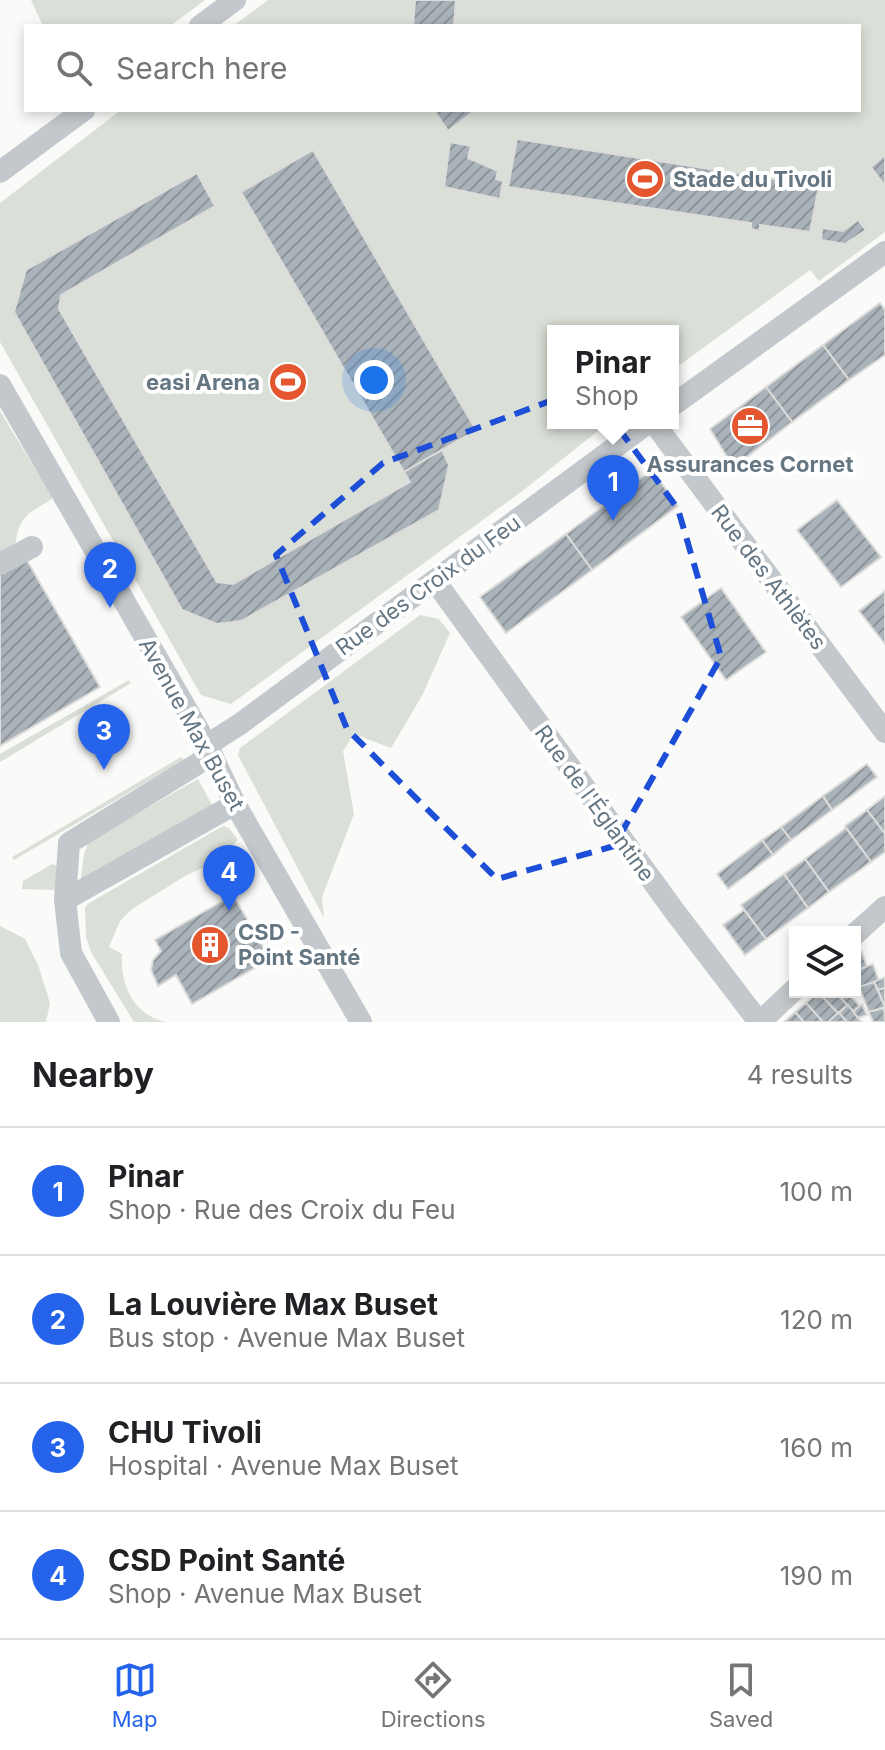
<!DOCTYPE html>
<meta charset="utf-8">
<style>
body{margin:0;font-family:Inter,sans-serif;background:#f2f2f2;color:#202124}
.controls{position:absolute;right:24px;bottom:24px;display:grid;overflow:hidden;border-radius:0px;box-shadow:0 4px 12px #0003}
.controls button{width:72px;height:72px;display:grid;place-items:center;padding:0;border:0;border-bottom:2px solid #e0e0e0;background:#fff;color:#202124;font:40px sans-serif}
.you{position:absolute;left:374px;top:380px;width:28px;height:28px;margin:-20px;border:6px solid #fff;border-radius:50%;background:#1a73e8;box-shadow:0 0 0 12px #1a73e833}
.badge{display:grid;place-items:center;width:52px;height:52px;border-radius:50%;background:#2563eb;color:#fff;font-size:26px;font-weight:700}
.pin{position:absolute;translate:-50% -66px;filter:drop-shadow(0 2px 4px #0008)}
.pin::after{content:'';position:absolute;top:42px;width:28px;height:24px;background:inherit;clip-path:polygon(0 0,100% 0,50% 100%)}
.popup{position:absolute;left:547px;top:325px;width:132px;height:104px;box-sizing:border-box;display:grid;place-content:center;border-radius:0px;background:#fff;filter:drop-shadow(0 2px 6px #0005);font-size:26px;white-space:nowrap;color:#757577}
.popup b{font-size:30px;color:#202124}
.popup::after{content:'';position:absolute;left:50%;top:100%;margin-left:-16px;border:16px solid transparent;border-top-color:#fff}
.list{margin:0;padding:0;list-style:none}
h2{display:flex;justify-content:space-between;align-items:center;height:104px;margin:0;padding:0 32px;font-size:34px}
h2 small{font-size:26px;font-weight:400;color:#757577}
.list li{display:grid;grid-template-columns:52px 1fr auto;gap:24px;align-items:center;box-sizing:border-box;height:128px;padding:0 32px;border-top:2px solid #e0e0e0}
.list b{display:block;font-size:30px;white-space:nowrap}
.list p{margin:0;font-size:26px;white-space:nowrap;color:#757577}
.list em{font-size:26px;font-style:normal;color:#757577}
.icon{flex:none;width:44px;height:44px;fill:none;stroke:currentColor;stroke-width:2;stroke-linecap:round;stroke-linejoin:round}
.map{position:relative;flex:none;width:885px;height:1022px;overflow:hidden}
.search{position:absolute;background:#fff;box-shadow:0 4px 12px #0003;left:24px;right:24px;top:24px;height:88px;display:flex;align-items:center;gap:20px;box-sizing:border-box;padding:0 28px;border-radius:0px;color:#757577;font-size:30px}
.sheet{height:616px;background:#fff}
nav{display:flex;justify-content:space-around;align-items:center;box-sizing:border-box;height:112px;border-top:2px solid #e0e0e0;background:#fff;font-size:22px;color:#757577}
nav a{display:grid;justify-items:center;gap:4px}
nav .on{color:#2563eb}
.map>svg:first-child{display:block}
</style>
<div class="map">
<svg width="885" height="1022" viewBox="0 0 885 1022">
<defs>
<pattern id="building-hatch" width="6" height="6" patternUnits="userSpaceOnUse" patternTransform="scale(2)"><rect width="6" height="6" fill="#aab3b9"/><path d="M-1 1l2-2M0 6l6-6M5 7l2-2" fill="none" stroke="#8e969c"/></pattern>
</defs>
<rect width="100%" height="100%" fill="#fafaf8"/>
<g fill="#dadfd7">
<path d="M31,0H205L170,26H43Z"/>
<path d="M268,0H885V232L819,281L810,270L673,370V331H553V423H608L521,492L231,704L201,695L0,342V203L121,110H859V26H233Z"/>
<path d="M0,411L53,498C32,512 18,515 16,543L0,556Z"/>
<path d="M420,615L439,619L450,633L423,694L391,748L354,734L343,751L354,814L322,897L324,918L238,755L240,748Z"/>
<path d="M129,680L131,683L0,762V754Z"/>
<path d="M181,757L184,760L14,860L12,857Z"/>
<path d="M198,779L213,807L84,881L81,878L84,854L89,841Z"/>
<path d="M223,826L229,828L238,840L217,861L185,876L132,909L120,921L109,947L122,954C120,985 133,1015 166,1022H134L91,952L86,937L85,907L89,903Z"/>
<path d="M52,864L57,866L58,896L54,890L22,889L23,881Z"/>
<path d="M0,926L25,939L38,965L50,1003L46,1022H0Z"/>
</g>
<g fill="url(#building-hatch)" stroke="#dcdcda" stroke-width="2">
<path d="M415,0H456L454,26H413Z"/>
<path d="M434,110H475L448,131Z"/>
<path d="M517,139L819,186L810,232L760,225V231L751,229V223L508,187Z"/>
<path d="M450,142L471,146L468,158L498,171L496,179L503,181L500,199L444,187Z"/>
<path d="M313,150L476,430L404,472L241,192Z"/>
<path d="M885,155V186L871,167Z"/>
<path d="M197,173L215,206L61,295L59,309L217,582L233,584L410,482L404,472L442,450L449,465L439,510L241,621L217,624L182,610L14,312L26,270Z"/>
<path d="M858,220L866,230L845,244L821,240L822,228L843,231Z"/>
<path d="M880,303L885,310V355L849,380L823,345Z"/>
<path d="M823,345L849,380L792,422L766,387Z"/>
<path d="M766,387L792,422L742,461L732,465L710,429Z"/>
<path d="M652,470L678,506L592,570L566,534Z"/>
<path d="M837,500L881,557L841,587L797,530Z"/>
<path d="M566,534L592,570L506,633L480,597Z"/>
<path d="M25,557L100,687L0,746V572Z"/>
<path d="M721,588L766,652L726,680L681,617Z"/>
<path d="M885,591V644L859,611Z"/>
<path d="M867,764L877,777L832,810L823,796Z"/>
<path d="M823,796L832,810L791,840L781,827Z"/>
<path d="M885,796V834L867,810Z"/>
<path d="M867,810L885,834V852L871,862L845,826Z"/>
<path d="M781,827L791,840L773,855L762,840Z"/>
<path d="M846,828L871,862L829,892L805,859Z"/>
<path d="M762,840L773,855L728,889L717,874Z"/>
<path d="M805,859L829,892L808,908L784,874Z"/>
<path d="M784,874L808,908L766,939L741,905Z"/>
<path d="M233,895L270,959L192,1004L176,975L158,986L151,970L153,960L161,951L155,940Z"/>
<path d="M744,910L766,939L745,955L723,925Z"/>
<path d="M862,952L867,967L855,971V958Z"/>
<path d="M873,964L879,981L859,987L855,971Z"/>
<path d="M885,977V988L878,990L874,982Z"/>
<path d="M874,982L885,1007L869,1012L859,987Z"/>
<path d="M885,988V1007L878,990Z"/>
<path d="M818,992L838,1013L828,1022H823L806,1003Z"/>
<path d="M818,992H836L848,1005L838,1013Z"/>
<path d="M836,992H847L860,1006L853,1012Z"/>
<path d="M806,1003L823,1022H804L795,1012Z"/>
<path d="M862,1004L867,1015L858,1018L853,1012Z"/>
<path d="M848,1005L858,1018L862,1022H847L839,1013Z"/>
<path d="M884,1008L885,1022H873L869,1012Z"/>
<path d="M795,1012L804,1022H784Z"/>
<path d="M839,1013L847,1022H828L838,1013Z"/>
</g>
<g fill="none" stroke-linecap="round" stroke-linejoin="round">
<g stroke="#c3c8cc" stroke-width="22">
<path d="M200,26L235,0"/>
<path d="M0,172L84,110"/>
<path d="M0,385L207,745L235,804L361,1022"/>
<path d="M673,405L885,252"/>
<path d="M654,423L885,732"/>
<path d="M0,564L32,547"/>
<path d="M435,581L675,912L759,1022"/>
<path d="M207,745L240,724L648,423"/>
<path d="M65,900L235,804"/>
<path d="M855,934L885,907"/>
<path d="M109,1022L71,953L65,900L69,843L212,755"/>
<path d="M760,1022L795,989"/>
</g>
</g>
<path fill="none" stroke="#1d4ed8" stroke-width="6" stroke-dasharray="16 10" stroke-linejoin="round" d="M588,387L678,509L721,657L614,846L497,879L347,729L276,555L383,463Z"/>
<defs>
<symbol id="stadium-disc" viewBox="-11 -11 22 22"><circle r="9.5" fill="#e4572e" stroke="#fff"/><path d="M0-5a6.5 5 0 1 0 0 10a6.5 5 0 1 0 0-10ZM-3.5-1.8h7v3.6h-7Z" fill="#fff"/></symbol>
<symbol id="office-disc" viewBox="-11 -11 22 22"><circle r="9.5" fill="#e4572e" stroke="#fff"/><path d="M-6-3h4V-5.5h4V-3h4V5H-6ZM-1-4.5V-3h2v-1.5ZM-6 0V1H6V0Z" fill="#fff"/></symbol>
<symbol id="building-disc" viewBox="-11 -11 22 22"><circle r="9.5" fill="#e4572e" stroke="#fff"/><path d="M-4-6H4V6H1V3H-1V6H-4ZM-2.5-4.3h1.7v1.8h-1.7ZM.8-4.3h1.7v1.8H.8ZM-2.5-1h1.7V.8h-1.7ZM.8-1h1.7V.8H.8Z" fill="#fff"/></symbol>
</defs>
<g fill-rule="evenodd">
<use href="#stadium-disc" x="623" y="157" width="44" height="44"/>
<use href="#stadium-disc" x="266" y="360" width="44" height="44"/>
<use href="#office-disc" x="728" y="404" width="44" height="44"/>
<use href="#building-disc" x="188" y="923" width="44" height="44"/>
</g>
<g text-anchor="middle" stroke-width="8" stroke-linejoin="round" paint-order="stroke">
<g font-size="22" font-weight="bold" fill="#657683" stroke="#fff" text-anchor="start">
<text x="673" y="187">Stade du Tivoli</text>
<text x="260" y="390" text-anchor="end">easi Arena</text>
<text x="750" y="472" text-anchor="middle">Assurances Cornet</text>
<text x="238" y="940">CSD -<tspan x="238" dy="25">Point Santé</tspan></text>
</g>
<g font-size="22" fill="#657683" stroke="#fff">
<text transform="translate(769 577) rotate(53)" y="8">Rue des Athlètes</text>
<text transform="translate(428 585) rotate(-36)" y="8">Rue des Croix du Feu</text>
<text transform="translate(192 724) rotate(61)" y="8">Avenue Max Buset</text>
<text transform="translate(595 803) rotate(54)" y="8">Rue de l'Églantine</text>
</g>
</g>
</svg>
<div class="controls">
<button><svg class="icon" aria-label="layers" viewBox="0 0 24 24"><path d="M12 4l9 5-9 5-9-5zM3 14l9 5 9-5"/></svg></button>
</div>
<div class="you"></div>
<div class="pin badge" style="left:613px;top:521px">1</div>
<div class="popup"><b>Pinar</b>Shop</div>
<div class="pin badge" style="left:110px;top:608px">2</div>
<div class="pin badge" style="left:104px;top:770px">3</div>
<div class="pin badge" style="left:229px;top:911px">4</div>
<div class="search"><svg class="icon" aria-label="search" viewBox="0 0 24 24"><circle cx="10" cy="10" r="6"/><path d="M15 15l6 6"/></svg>Search here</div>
</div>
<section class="sheet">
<h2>Nearby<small>4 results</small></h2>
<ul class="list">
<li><span class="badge">1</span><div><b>Pinar</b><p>Shop · Rue des Croix du Feu</p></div><em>100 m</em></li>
<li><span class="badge">2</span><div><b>La Louvière Max Buset</b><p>Bus stop · Avenue Max Buset</p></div><em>120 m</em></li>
<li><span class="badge">3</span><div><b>CHU Tivoli</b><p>Hospital · Avenue Max Buset</p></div><em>160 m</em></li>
<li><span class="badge">4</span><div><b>CSD Point Santé</b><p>Shop · Avenue Max Buset</p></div><em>190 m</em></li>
</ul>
</section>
<nav>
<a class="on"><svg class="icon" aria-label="map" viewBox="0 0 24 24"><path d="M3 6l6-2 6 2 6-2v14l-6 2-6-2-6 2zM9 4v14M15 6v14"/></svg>Map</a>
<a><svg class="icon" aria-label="directions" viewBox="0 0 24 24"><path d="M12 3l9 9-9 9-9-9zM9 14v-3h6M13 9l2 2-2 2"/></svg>Directions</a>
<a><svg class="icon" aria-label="saved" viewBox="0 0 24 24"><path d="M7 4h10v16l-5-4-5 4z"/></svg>Saved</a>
</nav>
